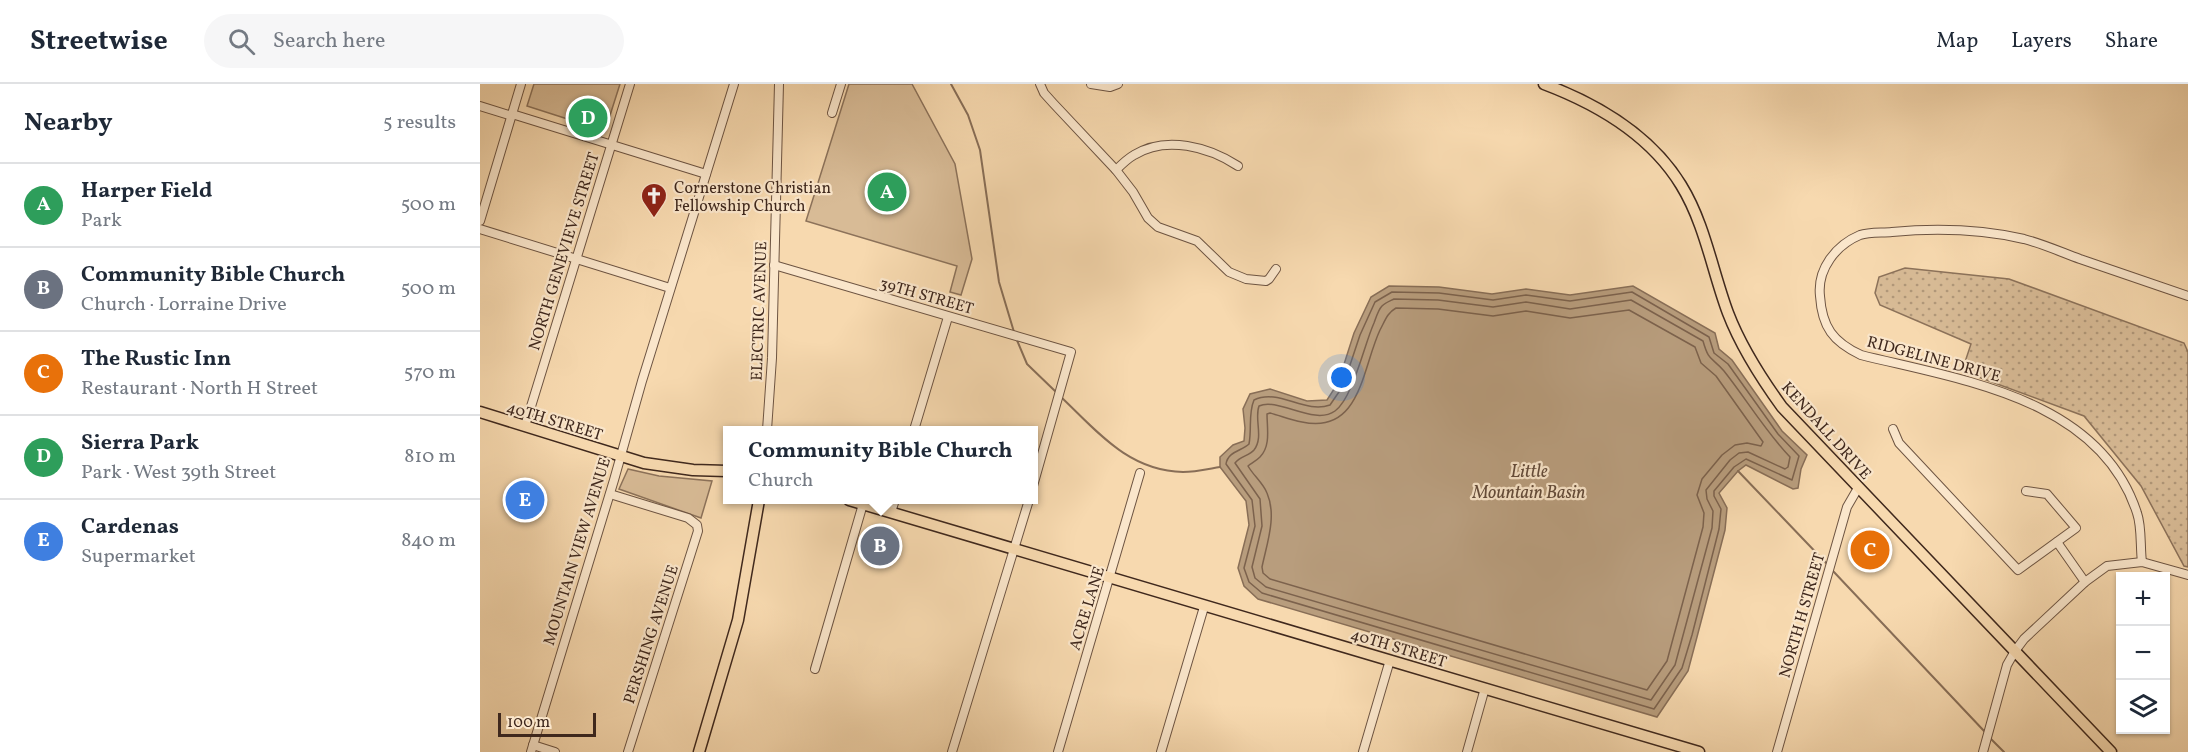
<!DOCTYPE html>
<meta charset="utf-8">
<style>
body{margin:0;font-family:Vollkorn,serif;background:#f6f6f7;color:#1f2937}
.controls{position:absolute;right:18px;bottom:18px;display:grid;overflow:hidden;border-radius:0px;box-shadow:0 2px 4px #0004}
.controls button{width:54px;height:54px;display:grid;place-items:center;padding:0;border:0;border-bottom:2px solid #e0e1e3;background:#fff;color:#1f2937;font:30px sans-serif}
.scale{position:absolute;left:18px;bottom:15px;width:98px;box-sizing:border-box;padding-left:6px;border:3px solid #3f281d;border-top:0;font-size:16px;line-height:21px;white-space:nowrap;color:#3f281d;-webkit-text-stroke:4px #fae6cb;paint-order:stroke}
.you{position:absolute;left:862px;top:294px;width:21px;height:21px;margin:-15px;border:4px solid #fff;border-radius:50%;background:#1a73e8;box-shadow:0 0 0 9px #1a73e833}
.badge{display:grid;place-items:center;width:39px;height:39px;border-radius:50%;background:#d93025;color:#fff;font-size:20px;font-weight:700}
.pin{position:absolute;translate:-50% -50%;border:3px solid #fff;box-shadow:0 2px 6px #0006}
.popup{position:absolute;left:243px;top:342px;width:315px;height:78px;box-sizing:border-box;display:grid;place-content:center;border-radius:0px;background:#fff;filter:drop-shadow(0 2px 4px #0005);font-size:20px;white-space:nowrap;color:#747a83}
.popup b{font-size:22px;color:#1f2937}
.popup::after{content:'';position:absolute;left:50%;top:100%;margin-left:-12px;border:12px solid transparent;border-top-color:#fff}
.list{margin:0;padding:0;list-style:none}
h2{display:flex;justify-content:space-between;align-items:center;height:78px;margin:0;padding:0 24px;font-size:26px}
h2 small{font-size:20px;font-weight:400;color:#747a83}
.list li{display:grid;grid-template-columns:39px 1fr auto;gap:18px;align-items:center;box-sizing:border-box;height:84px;padding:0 24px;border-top:2px solid #e0e1e3}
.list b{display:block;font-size:22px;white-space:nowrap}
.list p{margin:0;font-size:20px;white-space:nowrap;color:#747a83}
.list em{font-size:20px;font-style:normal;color:#747a83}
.icon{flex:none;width:33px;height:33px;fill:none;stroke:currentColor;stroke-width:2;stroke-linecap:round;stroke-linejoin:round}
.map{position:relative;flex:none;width:1708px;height:668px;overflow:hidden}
header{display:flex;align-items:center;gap:36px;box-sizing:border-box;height:84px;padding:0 30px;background:#fff;border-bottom:2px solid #e0e1e3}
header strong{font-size:28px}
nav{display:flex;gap:33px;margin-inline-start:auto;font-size:21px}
.search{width:420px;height:54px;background:#f6f6f7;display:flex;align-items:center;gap:15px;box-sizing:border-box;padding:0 21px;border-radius:33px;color:#747a83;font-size:22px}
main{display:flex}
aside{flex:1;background:#fff}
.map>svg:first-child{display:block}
</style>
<header>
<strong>Streetwise</strong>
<div class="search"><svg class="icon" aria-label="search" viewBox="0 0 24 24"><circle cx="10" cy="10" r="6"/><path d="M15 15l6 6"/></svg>Search here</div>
<nav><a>Map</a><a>Layers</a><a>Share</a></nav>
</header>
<main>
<aside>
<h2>Nearby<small>5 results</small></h2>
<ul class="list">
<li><span class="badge" style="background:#2e9e5b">A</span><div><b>Harper Field</b><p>Park</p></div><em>500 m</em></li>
<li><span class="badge" style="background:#6b7280">B</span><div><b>Community Bible Church</b><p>Church · Lorraine Drive</p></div><em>500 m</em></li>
<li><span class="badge" style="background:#e8710a">C</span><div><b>The Rustic Inn</b><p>Restaurant · North H Street</p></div><em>570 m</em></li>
<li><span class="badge" style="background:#2e9e5b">D</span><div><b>Sierra Park</b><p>Park · West 39th Street</p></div><em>810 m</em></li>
<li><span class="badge" style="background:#3f7fe0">E</span><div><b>Cardenas</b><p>Supermarket</p></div><em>840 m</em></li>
</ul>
</aside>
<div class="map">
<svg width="1708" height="668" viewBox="0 0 1708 668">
<defs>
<pattern id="grass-dots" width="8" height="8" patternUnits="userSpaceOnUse" patternTransform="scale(1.5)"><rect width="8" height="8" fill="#d8bb96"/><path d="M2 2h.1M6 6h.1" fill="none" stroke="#b1987a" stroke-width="1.8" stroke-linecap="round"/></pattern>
</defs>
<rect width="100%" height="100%" fill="#f7d9af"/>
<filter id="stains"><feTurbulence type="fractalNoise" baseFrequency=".00333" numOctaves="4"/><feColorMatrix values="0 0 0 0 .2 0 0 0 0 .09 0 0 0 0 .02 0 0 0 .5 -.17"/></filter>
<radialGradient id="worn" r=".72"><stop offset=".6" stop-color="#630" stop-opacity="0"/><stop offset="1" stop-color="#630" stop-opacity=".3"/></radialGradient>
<path fill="url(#grass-dots)" stroke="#8c725a" stroke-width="1.5" d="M1425,184L1529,195L1704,259L1708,268V483L1704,482L1661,402L1604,332L1482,287L1491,260L1400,221L1395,209L1399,193Z"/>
<g fill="#d8bb96" stroke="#8c725a" stroke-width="1.5">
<path d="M54,0H140L125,47L47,22Z"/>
<path d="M369,0H432L475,80L492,175L481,211L470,208L477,182L326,137Z"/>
<path d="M148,385L179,392L232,397L221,434L139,405Z"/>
</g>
<path fill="#b89d7d" stroke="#886e57" stroke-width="1.5" d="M909,202L959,203L1012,210L1046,205L1090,211L1153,202L1235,249L1239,265L1252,276L1302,347L1327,371L1321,385L1318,404L1313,405L1266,381L1258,387L1239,409L1247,424L1245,446L1217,553L1208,587L1177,633L778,515L764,502L758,484L769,441L766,417L740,383V373L753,361L764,357L765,344L763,325L770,310L790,305L827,317L847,316L858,299L874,249L891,213Z"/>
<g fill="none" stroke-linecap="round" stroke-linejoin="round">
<g stroke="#7c624d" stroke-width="1.5">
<path d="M912,208L959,209L1013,216L1046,211L1090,217L1152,208L1229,253L1234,269L1248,280L1298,350L1319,372L1312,396L1266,375L1254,383L1234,407V412L1241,425L1239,445L1212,551L1202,584L1174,625L782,509L769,498L764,484L775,442L772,416L746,380C748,367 762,367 769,360C772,345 768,330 774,316C799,304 824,330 850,321L863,302L880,251L895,218Z"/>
<path d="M914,215L958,216L1013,223L1046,218L1090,225L1151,216L1223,257C1229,278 1231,272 1244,287C1267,316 1285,347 1310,373L1308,383L1305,385L1268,368L1259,369L1250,376L1226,406L1227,415L1233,427L1232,444L1195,581L1171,616L786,503L775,494L772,483L782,442L780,415L755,379C760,372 769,372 774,366C784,353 774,335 779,322C798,313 834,342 855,327C873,314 884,261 894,239C896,234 898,226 902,222C905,219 910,217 914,215Z"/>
<path d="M916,224L958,225L1013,232L1046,227L1090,234L1149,226L1215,263L1221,279L1236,292L1283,358L1281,362L1267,359L1255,361L1242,371L1222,395L1217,411L1224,429L1223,443L1187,577L1167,606L790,495L783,489L782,483C787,459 797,432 787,409C783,399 773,391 768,382C772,379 776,377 780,373C791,362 787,344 787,330L790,329C801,332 811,336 822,338C881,351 882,284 900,246C905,237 907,229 916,224Z"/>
</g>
<g stroke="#886e57" stroke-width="2">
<path d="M471,0L488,31L500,66L519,198L534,248"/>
<path d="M536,254L547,280L576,308"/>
<path d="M580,312C617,347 648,387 703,388C715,388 728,385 740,383"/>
<path d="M1258,387L1347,480"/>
<path d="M1353,487L1505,648"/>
<path d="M1509,653L1524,668"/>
</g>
<defs>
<g id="minor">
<path d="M560,0L564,9L573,19L636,86L653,108L668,134L678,143L717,157L749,188L766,195L786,197L789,195L796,185"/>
<path d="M611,0L630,3L638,0"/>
<path d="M0,22L32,32"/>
<path d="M352,29L361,0"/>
<path d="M32,30L226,90"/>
<path d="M636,86C641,81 647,75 654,71C686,51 729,63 758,82"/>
<path d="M0,137L41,0"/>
<path d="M0,145L190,204"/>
<path d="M294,181L591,268L553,402"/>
<path d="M45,342L150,0"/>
<path d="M1413,345L1419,359L1538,486L1596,444L1567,410L1546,407"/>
<path d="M287,346L292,274L299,0"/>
<path d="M434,346L468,233"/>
<path d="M130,410L208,434L217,441L218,447L148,668"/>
<path d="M411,428L415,416"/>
<path d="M1577,458L1605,498"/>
<path d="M1662,478C1660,463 1662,443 1657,429C1620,314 1481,296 1381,271C1353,258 1342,243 1340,212C1337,185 1356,161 1380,151C1389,148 1402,149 1412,148C1456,144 1500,145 1544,155C1563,160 1581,168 1600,175C1636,187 1672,200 1708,212"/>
<path d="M335,585L383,420"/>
<path d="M53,661L75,668"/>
<path d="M51,668L134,396L162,297L254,0"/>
<path d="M472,668L549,416"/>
<path d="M578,668L660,389"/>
<path d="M681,668L724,523"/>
<path d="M883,668L910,576"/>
<path d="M987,668L1005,604"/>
<path d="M1297,668L1367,423L1378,404"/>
<path d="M1503,668L1527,581L1535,567L1544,555L1605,498L1627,482L1662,478L1708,491"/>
</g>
<g id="major">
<path d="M1064,0C1117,20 1171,52 1201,101C1225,140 1232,186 1248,229C1261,263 1281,294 1302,323L1631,668"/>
<path d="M0,328L164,379L213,386L247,387"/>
<path d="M369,416C651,502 936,583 1219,668"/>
<path d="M219,668L258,536L279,416"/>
</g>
</defs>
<use href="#minor" stroke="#6d5442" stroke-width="10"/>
<use href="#major" stroke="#3f281d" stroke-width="13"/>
<use href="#minor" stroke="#fae6cb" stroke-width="8"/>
<use href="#major" stroke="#f7d9af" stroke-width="10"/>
</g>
<defs>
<symbol id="church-pin" viewBox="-11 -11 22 30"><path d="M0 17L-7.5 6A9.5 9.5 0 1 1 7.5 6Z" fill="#8f2418" stroke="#fae6cb"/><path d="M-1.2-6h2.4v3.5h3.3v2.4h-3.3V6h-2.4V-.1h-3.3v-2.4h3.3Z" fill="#fff"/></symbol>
</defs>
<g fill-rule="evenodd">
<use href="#church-pin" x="159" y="97" width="30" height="40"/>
</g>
<g text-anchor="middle" stroke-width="4.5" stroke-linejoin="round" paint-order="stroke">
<g font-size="16" fill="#3f281d" stroke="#fae6cb" text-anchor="start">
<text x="194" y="109">Cornerstone Christian<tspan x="194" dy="18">Fellowship Church</tspan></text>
</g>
<g font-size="16" fill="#3f281d" stroke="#fae6cb">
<text transform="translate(83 167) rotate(-73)" y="6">NORTH GENEVIEVE STREET</text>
<text transform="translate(447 211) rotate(16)" y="6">39TH STREET</text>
<text transform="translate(278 227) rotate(-88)" y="6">ELECTRIC AVENUE</text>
<text transform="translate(1454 274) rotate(15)" y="6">RIDGELINE DRIVE</text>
<text transform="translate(75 336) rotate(17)" y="6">40TH STREET</text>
<text transform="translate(1347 346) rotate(48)" y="6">KENDALL DRIVE</text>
<text transform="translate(96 467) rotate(-73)" y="6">MOUNTAIN VIEW AVENUE</text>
<text transform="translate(606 524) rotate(-73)" y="6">ACRE LANE</text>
<text transform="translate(1321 531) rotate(-74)" y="6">NORTH H STREET</text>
<text transform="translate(170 550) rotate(-72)" y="6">PERSHING AVENUE</text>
<text transform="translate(919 563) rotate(17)" y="6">40TH STREET</text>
</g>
<g font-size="18" font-style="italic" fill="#634b3a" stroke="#fae6cb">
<text x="1049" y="393">Little<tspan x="1049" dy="21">Mountain Basin</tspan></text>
</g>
</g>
<rect width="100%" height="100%" filter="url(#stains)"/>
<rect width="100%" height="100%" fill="url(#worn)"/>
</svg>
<div class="controls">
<button>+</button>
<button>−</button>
<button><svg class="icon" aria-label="layers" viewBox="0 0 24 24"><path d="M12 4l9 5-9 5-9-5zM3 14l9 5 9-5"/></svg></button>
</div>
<div class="scale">100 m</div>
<div class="you"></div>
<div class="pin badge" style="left:407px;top:108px;background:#2e9e5b">A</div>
<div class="pin badge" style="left:400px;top:462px;background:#6b7280">B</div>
<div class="popup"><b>Community Bible Church</b>Church</div>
<div class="pin badge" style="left:1390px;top:466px;background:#e8710a">C</div>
<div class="pin badge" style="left:108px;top:34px;background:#2e9e5b">D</div>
<div class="pin badge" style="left:45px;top:416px;background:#3f7fe0">E</div>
</div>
</main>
